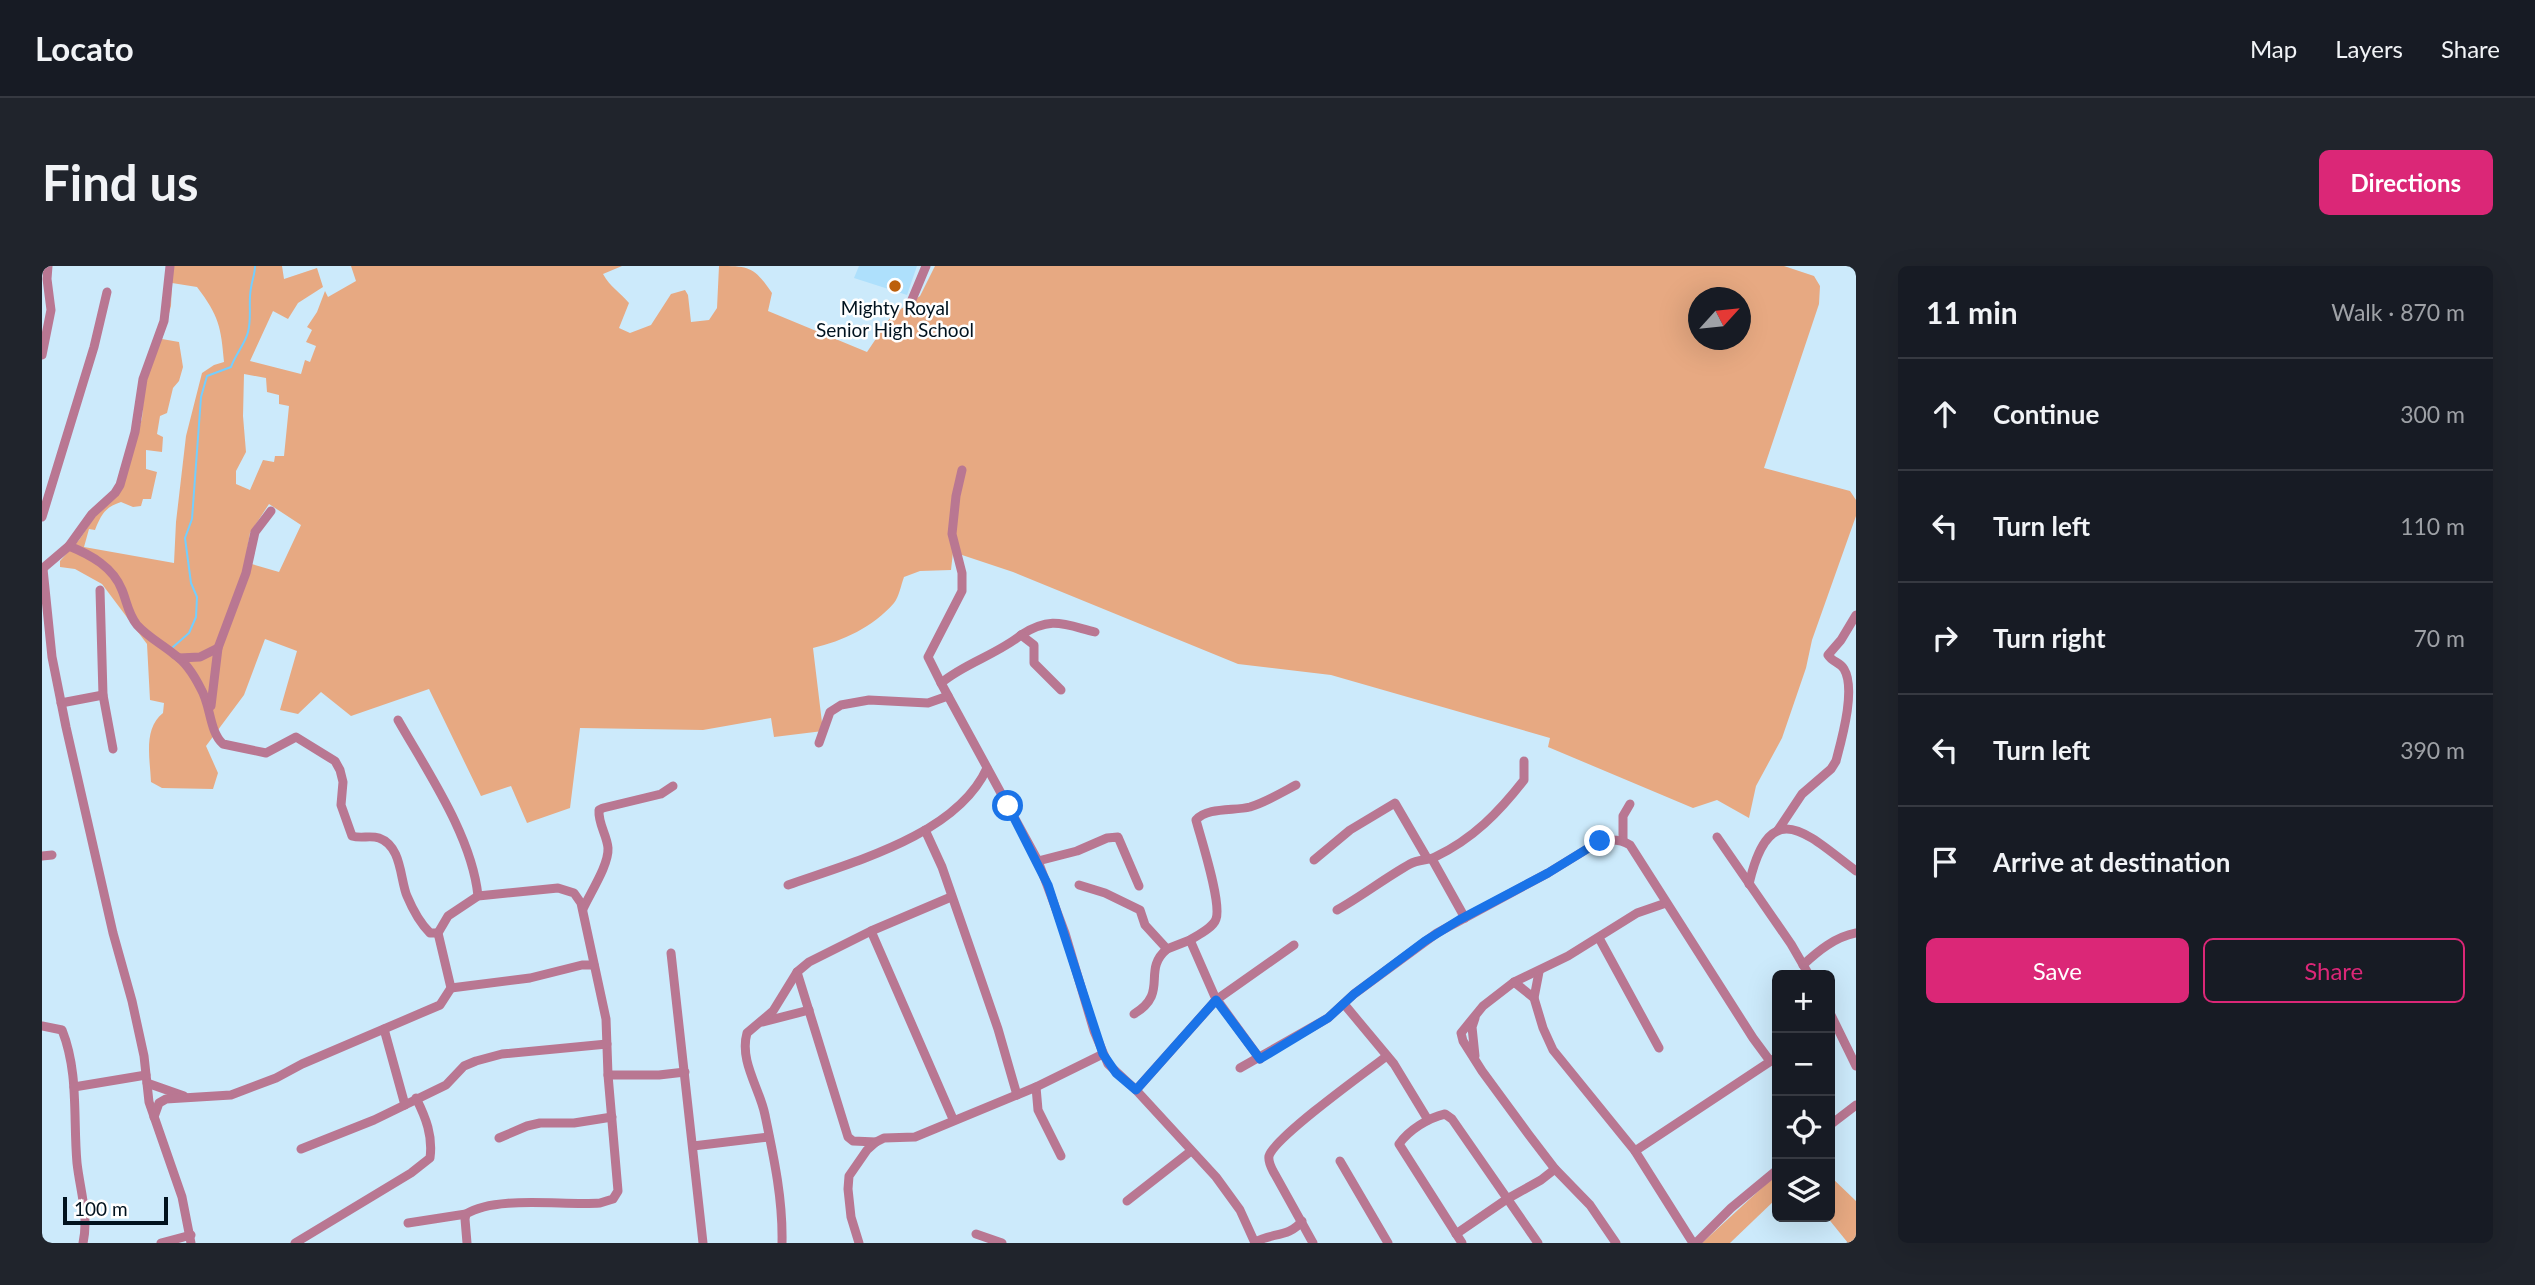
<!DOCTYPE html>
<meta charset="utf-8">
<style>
body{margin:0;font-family:Lato,sans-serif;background:#20242c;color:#f1f3f6}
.controls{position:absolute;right:21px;bottom:21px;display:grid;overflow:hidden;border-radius:10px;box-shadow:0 7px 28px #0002}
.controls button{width:63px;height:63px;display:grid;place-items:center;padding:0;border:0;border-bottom:2px solid #363941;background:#171b24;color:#f1f3f6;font:35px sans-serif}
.compass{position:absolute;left:1646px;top:21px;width:63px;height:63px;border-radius:50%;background:#171b24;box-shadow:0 7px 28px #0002;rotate:63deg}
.scale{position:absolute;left:21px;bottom:18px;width:105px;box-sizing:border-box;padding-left:7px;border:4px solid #00121e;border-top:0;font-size:19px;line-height:24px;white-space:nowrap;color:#00121e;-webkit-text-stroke:5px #fff;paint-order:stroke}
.stop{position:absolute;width:21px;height:21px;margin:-16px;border:5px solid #1a73e8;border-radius:50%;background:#fff}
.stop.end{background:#1a73e8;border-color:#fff;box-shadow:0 2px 7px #0008}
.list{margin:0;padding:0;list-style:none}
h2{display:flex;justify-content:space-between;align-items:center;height:91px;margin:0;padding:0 28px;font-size:30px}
h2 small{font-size:23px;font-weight:400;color:#9ea1a6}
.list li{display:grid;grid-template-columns:46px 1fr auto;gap:21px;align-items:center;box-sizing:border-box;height:112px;padding:0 28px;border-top:2px solid #363941}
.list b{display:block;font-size:26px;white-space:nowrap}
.list em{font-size:23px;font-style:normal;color:#9ea1a6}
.actions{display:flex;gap:14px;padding:21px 28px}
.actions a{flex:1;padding:16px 0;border:2px solid #db2777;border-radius:10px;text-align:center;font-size:24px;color:#db2777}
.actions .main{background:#db2777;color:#fff}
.icon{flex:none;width:38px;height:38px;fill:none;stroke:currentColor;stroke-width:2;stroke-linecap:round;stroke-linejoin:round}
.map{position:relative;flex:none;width:1814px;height:977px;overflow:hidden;border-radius:10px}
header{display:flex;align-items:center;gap:42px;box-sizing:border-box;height:98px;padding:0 35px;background:#171b24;border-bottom:2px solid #363941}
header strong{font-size:33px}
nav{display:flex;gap:38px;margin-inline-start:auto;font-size:24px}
.intro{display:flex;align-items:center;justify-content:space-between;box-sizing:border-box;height:168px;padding:0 42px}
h1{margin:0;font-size:49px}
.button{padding:18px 32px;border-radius:10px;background:#db2777;color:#fff;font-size:24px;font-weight:700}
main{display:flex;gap:42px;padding:0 42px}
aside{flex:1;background:#171b24;border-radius:10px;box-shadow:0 7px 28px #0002}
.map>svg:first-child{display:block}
</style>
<header>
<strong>Locato</strong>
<nav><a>Map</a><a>Layers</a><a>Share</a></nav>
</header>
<div class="intro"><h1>Find us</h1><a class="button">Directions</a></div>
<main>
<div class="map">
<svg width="1814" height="977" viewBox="0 0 1814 977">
<rect width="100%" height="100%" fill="#cceafb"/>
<path fill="#aee0fc" d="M817,0H875L865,29L812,12Z"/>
<g fill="#e7a982" fill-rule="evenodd">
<path d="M130,0H240L242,13L275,2L281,21L256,37L246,53L231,45L208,95L259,108L263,94L268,96L274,80L264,76L270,64L265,61L275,46L283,25L286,31L314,15L309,0H580L561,8C568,21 578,26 587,37L577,62L588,67L609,59L629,28L643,24L646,29L649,56L667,54L675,42L677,0C708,0 712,1 730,27L726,45L825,86L850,49L878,30L893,0H1742L1772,10L1778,20L1777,38L1722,202L1808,225L1814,234V250L1770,374L1764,402L1740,472L1714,520L1707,552L1675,534L1651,542L1506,481L1508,472L1289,409L1196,398L971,306L911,286L909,304L878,305L862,311C859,319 857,331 852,337C831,361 801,375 771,382L781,465L732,471L729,452L661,464L538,462L528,542L485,557L469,520L439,530L387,423L309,450L279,426L256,448L238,444L255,385L223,373L202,429L164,480L176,507L171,523L120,522L109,516C108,492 101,463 121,447L122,437L108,434L105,378L60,318L33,303L18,301V295L37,274L54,249L81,222L100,152L103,115L117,77ZM130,17L155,21C177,50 179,61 182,96L172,99L160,107L144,170L134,256L132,297L42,281L47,263L53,264C59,249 63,241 79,236L91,241L99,240L101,233H109L115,206L104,203V184L120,186L121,171L115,168L118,150L125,147L131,122L137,115L141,101L137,76L120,73L129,40ZM1657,32H1699V74H1657ZM202,108L224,112L225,126L237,129V138L247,140L242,190H233L232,196L221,194L208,224L194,218V205L204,186L201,150ZM227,238L259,259L237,306L203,296L208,267Z"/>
<path d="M1735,908V932L1688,977H1660Z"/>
<path d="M1788,910L1814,935V977H1806L1785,951H1788Z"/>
</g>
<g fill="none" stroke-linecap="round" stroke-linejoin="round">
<path stroke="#74cefe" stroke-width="2" d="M131,381L147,367L154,351L155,331L149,317L143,272L150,253L159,131L165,110L189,101C193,89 203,78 206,66C210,51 206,36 209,22C210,14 213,8 213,0"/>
<g stroke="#b97792" stroke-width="9">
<path d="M869,36L884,0"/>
<path d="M0,89L9,44L5,13L6,0"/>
<path d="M0,251L52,81L65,26"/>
<path d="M27,280C49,289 71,301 80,324C85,336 86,348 95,359C107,372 120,378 133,389C145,397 153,411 159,423C169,440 167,465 181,478L224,487L254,471L293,495L298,504L301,516L299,539L310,570C319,573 328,569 337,572C360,580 358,614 365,630C370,642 379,658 388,667H396"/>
<path d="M0,303L27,280L50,248L73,227L78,219L93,166L101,113L122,55L128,0"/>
<path d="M1,303L10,391L24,461L71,667L90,735L102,790L107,836L140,931L149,977"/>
<path d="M58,324L61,429L71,483"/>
<path d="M979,369C1009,350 1021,358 1053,366"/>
<path d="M137,392L158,391L176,382"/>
<path d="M899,417L886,391L920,325V307L910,268L914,230L920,204"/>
<path d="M1019,424L992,397V379L979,369C954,389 923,397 899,417L996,595L1023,667L1052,765L1066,798L1094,824L1174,911L1198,944L1213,977"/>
<path d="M19,437L61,429"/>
<path d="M169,440L176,382L204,307L213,266L229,245"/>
<path d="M356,454C385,505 430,570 436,630"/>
<path d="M777,477L788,446L799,439L827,434L886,437L906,430"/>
<path d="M883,564L900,601L936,705L956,763L975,829"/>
<path d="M1736,564L1760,528L1789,503L1794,495C1800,472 1814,423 1802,403C1798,396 1790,396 1786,389L1799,374L1814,349"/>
<path d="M1675,571L1749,678L1767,709"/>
<path d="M1581,575V550L1588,538"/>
<path d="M0,590L10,589"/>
<path d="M1390,593L1423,652"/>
<path d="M1272,594L1308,564L1353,537L1385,592"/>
<path d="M996,595L1035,585L1065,572L1076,571L1097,620"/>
<path d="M1707,618C1728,527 1765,568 1814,605"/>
<path d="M746,619C811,596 915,569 945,502"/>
<path d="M1037,619L1063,627L1098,644L1103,659L1125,683L1148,674"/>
<path d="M541,643C548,627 567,599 566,582C565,569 556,558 557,544L561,542L619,528L631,520"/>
<path d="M1295,644C1320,630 1343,612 1368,598C1377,593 1385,595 1393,591C1431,573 1457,546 1482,514V495"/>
<path d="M829,665L911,853"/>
<path d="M1557,672L1617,782"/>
<path d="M629,687L661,977"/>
<path d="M1761,699C1776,685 1793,671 1814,667"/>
<path d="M755,706L806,871L811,875L834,876"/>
<path d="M1472,716L1492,732L1501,762L1511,784L1593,885L1651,977"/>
<path d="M409,722L488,712L540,699H552"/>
<path d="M1492,732L1497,706"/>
<path d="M1302,738L1352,798L1386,854"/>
<path d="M1788,747L1814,800"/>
<path d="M1092,748C1128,726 1099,705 1125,683"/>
<path d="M1433,752L1430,761L1433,790"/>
<path d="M721,756L767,744"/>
<path d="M0,760L20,764C37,806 31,853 35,897C38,924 47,950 41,977"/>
<path d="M342,763L363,839"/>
<path d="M1218,793L1173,731L1148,674C1156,669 1171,662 1174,653C1180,637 1159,573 1154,554C1165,541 1192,545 1208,541C1224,536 1239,527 1254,519"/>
<path d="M1198,802L1286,752L1312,728L1395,667L1506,607L1558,575C1569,573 1579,573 1588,579L1711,772L1728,795"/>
<path d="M566,809H617L643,806"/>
<path d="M105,817L142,830"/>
<path d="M32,821L104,809"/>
<path d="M994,821L996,844L1019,890"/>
<path d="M1094,824L1174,734L1252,679"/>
<path d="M112,851L117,837L124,833L189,829L234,812L260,798L398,739L409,722L396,667L406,650L436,630L516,622L532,627L539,637L564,753L566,809L576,925L571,933L558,937C522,940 455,929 424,948L423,953L425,977"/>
<path d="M1788,859L1814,839"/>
<path d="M457,872L485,860L498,857H532L570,851"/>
<path d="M651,880L727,871"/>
<path d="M259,883L332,854L404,819L422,800L434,795L460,788L565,778"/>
<path d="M1593,885L1735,791"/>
<path d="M1298,895L1346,977"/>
<path d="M1085,935L1149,885"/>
<path d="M366,957L424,948"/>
<path d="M934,968L960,977"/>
<path d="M1414,968L1465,933L1499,914L1513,903"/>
<path d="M1213,976C1229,967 1248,971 1260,955"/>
<path d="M119,977L149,969"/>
<path d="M253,977L369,907L388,892C391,870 384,852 374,832"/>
<path d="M740,977C741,934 732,892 723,849C718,823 697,795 705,767L731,745L755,706L767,696L829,665L909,631"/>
<path d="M817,977L809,951L806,923L807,910L825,884L834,876L842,872L873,871L994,821L1061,788"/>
<path d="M1271,977L1231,905C1229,901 1226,895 1227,890C1233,871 1325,805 1345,790"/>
<path d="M1420,977L1357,878C1367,864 1386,852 1403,848L1410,853L1496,977"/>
<path d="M1574,977L1548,939L1513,903L1487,869L1440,805L1421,775L1419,767L1441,740L1472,716L1526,690L1595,647L1624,637"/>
<path d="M1654,977L1689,942L1735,904"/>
</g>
</g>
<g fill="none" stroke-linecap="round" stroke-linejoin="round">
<path stroke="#1a73e8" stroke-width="9" d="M966,540L1006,619L1061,788L1074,807L1094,824L1174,734L1218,793L1286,752L1312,728L1383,675L1417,654L1506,607L1558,575"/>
</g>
<circle fill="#bc5f0b" stroke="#fff" stroke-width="2.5" cx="853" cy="20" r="7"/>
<g text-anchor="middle" stroke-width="5" stroke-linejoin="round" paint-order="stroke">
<g font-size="19" fill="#00121e" stroke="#fff">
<text x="853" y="49">Mighty Royal<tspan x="853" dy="22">Senior High School</tspan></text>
</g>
</g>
</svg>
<div class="controls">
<button>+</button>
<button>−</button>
<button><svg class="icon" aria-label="locate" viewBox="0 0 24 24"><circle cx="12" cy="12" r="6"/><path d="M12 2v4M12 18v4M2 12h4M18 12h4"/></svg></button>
<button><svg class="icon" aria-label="layers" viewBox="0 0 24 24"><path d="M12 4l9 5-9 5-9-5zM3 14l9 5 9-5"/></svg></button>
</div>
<svg class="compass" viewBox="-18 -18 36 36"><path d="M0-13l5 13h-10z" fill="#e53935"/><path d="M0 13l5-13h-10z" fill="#9ea1a6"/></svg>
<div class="scale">100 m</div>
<div class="stop" style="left:966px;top:540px"></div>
<div class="stop end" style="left:1558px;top:575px"></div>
</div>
<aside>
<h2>11 min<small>Walk · 870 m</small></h2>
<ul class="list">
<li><svg class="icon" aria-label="ahead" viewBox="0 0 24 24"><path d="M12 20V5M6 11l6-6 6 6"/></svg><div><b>Continue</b></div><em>300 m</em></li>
<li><svg class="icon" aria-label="left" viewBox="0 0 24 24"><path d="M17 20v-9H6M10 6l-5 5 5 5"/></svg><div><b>Turn left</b></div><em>110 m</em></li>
<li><svg class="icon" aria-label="right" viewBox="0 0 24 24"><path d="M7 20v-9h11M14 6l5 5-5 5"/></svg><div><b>Turn right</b></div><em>70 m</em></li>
<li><svg class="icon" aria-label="left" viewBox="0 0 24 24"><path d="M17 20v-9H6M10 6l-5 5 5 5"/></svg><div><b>Turn left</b></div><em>390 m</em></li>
<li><svg class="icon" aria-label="arrive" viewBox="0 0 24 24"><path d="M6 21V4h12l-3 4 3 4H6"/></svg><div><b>Arrive at destination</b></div></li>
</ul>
<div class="actions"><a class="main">Save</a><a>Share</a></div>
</aside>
</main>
